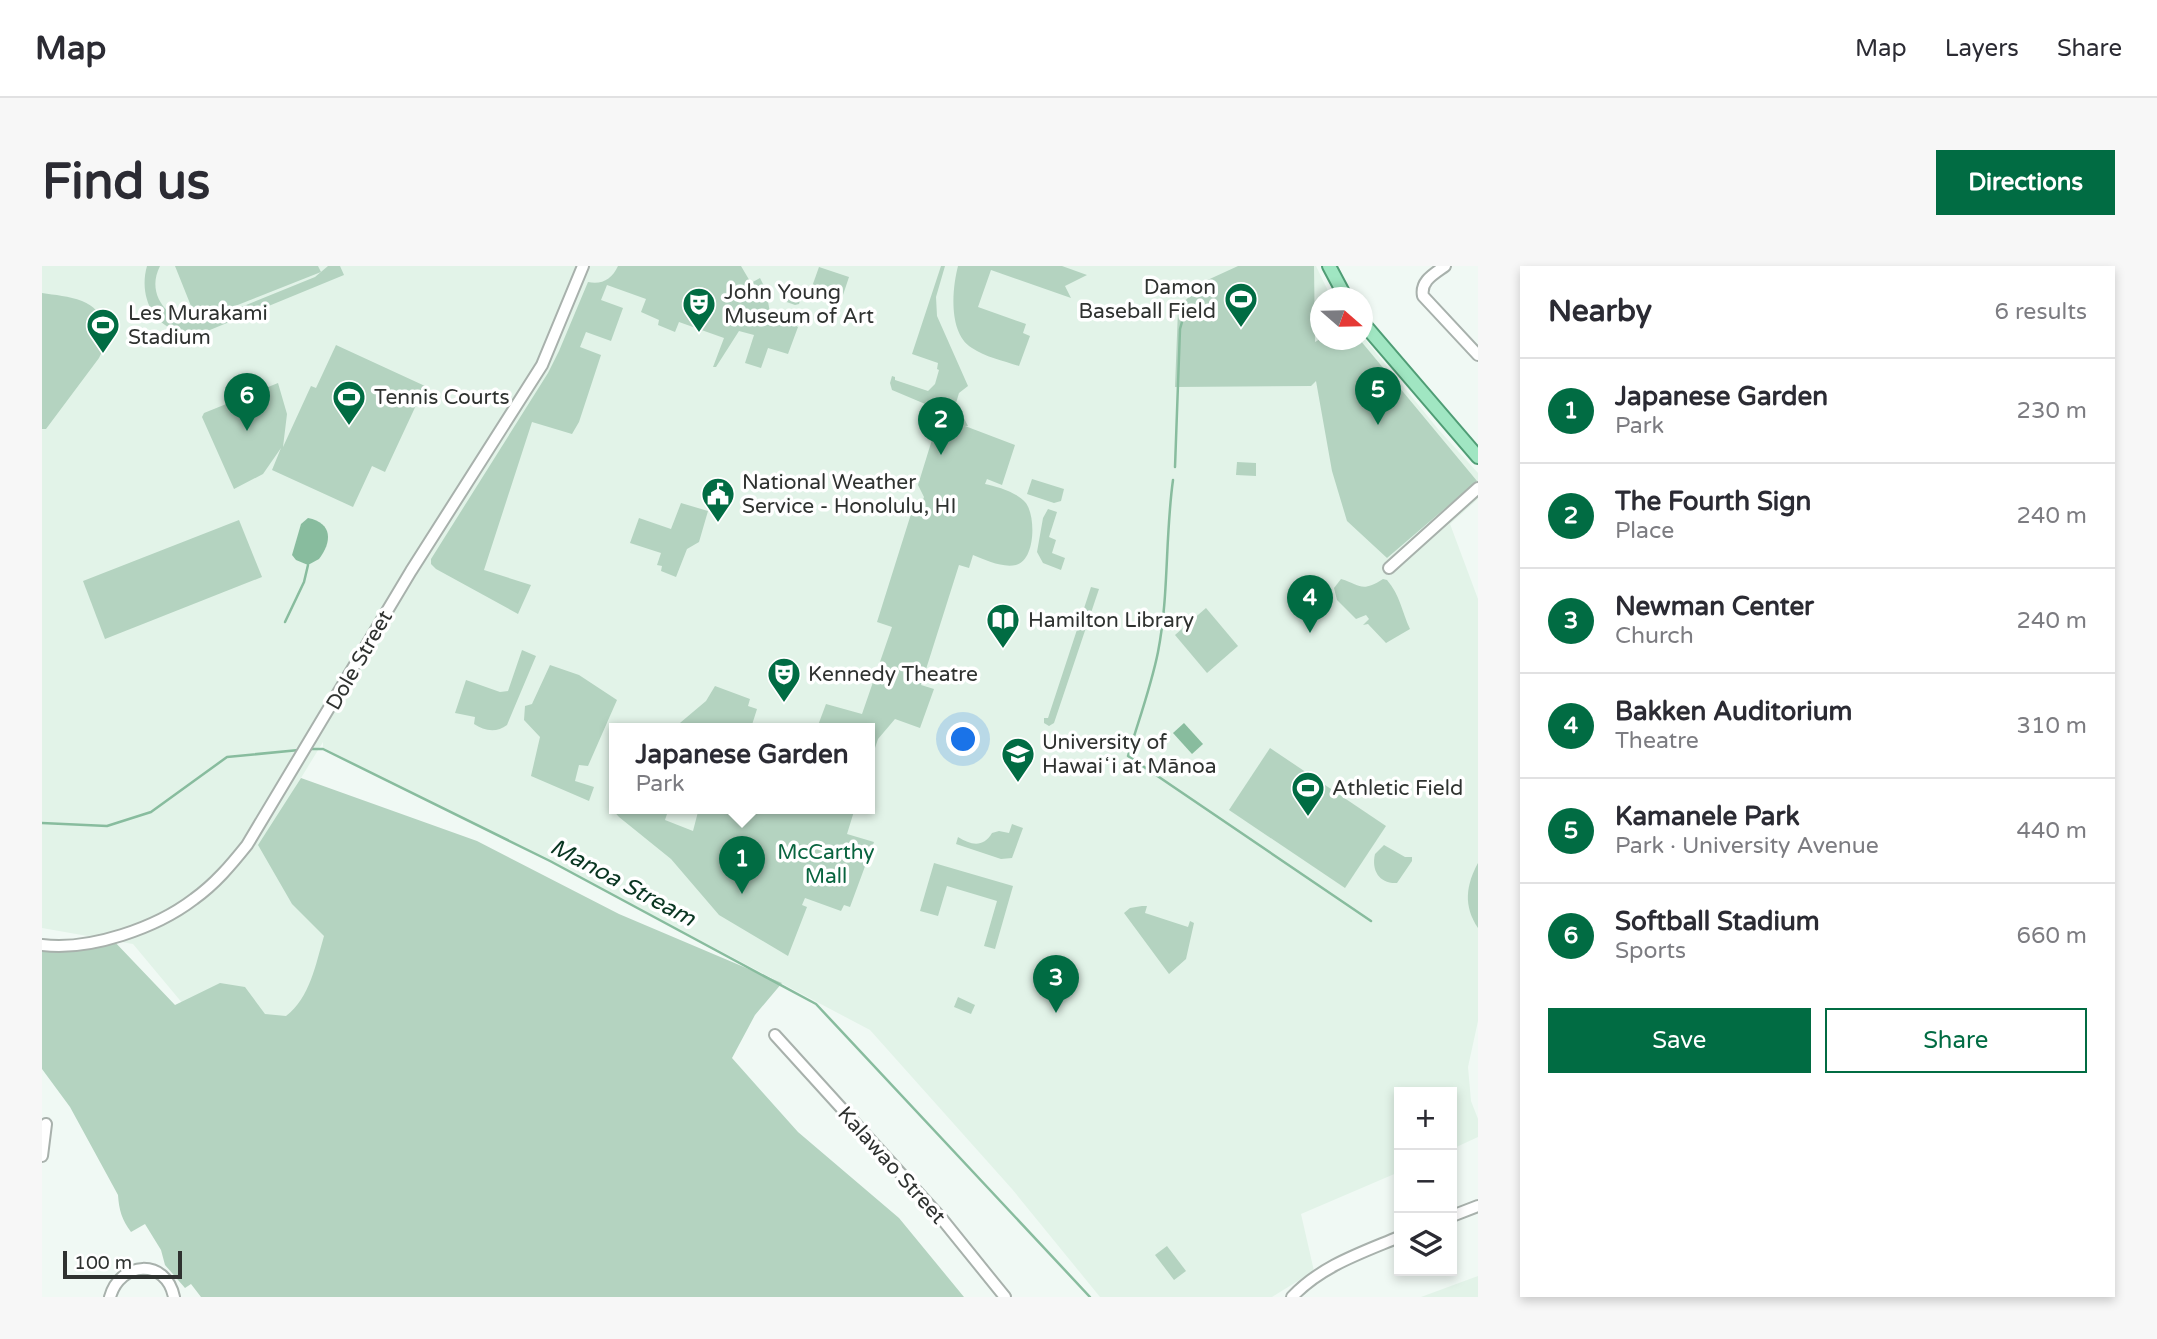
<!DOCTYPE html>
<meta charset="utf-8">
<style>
body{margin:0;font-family:"Varela Round",sans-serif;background:#f7f7f7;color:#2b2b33}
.controls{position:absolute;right:21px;bottom:21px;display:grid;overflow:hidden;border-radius:0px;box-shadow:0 4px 10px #0003}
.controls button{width:63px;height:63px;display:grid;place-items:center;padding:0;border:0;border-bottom:2px solid #e1e1e2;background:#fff;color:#2b2b33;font:35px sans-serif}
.compass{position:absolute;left:1268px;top:21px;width:63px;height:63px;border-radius:50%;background:#fff;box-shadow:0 4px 10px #0003;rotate:110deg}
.scale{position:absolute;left:21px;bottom:18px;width:119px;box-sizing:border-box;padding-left:7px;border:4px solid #2f3230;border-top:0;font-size:19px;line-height:24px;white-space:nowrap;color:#2f3230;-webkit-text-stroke:5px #fff;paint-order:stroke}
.you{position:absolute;left:922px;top:474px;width:24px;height:24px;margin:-18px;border:5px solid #fff;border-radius:50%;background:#1a73e8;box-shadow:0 0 0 10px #1a73e833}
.badge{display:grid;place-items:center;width:46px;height:46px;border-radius:50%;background:#016c43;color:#fff;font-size:23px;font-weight:700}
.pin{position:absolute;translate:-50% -58px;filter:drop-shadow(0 2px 4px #0008)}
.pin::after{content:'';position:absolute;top:37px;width:24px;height:21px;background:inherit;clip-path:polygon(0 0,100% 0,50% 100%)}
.popup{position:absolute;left:567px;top:457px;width:266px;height:91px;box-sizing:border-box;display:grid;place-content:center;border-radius:0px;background:#fff;filter:drop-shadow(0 2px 5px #0005);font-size:23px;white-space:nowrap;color:#7c7c81}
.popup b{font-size:26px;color:#2b2b33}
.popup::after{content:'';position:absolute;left:50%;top:100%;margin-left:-14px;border:14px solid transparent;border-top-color:#fff}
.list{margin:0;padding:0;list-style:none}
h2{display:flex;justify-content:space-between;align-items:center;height:91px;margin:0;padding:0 28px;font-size:30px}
h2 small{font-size:23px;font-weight:400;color:#7c7c81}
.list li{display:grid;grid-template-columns:46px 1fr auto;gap:21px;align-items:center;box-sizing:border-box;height:105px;padding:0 28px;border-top:2px solid #e1e1e2}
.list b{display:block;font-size:26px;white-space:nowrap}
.list p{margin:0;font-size:23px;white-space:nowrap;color:#7c7c81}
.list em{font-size:23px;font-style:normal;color:#7c7c81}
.actions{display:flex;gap:14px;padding:21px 28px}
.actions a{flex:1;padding:16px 0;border:2px solid #016c43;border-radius:0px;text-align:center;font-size:24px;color:#016c43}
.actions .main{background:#016c43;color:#fff}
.icon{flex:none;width:38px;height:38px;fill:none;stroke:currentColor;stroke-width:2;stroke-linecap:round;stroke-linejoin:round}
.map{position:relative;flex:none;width:1436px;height:1031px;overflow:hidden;border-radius:0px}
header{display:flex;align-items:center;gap:42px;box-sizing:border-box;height:98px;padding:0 35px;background:#fff;border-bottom:2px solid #e1e1e2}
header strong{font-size:33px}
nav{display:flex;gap:38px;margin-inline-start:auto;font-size:24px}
.intro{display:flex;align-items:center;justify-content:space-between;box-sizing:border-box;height:168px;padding:0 42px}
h1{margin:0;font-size:49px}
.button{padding:18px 32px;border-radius:0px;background:#016c43;color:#fff;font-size:24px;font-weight:700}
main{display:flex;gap:42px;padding:0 42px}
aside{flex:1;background:#fff;border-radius:0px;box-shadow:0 4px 10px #0003}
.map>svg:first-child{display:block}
</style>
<header>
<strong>Map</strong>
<nav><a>Map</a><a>Layers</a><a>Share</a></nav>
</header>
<div class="intro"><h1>Find us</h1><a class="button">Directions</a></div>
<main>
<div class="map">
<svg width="1436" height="1031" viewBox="0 0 1436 1031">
<rect width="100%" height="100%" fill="#f0f9f4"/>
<g fill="#e2f3e8" fill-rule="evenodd">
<path d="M0,0H1274L1289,31L1279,32V74H1321V71L1396,163L1436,207V233L1408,258L1436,333V755L1426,801L1429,835L1436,853V871L1410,883V826H1357V906L1259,948L1272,1005L1230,1031H1058L970,923L828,764L508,595L281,483V476L251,525L307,716L187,793L91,678L0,662ZM572,462H828V542H572Z"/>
<path d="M1436,1010V1031H1379Z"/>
</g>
<g fill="#b4d3c0">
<path d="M105,0H118C102,31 130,60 162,56L273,11L286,0H298L302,9L129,80L125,71L138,66C109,58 97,28 105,0Z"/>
<path d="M133,0H276L279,6L155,55Z"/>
<path d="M576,0H699L709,17L718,12L724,24L728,47L756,61L746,88L726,82L719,102L703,97L712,69L697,65L674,101H671L682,72L637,56L633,66L616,59L617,54L599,46L604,33L565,19L559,34L581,42L569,75L544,66L538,81L559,89L537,156L530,168L490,156L442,304L489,319L476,348L394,303L389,298V293L506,107L517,85L546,16C560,19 570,13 576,0Z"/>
<path d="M899,0H903L894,31L895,50L926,120L917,127L914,137L926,160H923L973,179L960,219L945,213L943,218C954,220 976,227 983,236C994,248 994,294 974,299C960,302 944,294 931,289L927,302L917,299L879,419L892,423L878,462L853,453L836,473L828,497V462H775L784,438L820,448L850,361L835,356L869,248H876L882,231L876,219L897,151L903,152L895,143L850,124L848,117L850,110L853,111V114L886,125L893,118L897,104L895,103L896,97L870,88Z"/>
<path d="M916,0H1020L1045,9L1023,20L1029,32L949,4L936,41L984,58L981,67L988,70L977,100C962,95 943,91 930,82C906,67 910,23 916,0Z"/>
<path d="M1196,0H1272L1273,76L1278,73L1318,74L1435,215L1345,292L1305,255L1290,205L1274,115L1269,120L1133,121L1136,43L1159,17Z"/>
<path d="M777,1L807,11L798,38L767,29Z"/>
<path d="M756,23L761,24L757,38L753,39L742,35V31Z"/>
<path d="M0,27C13,29 27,30 40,35C64,44 69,71 57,92L4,163H0Z"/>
<path d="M294,79L383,120L343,206L330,200L311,241L230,204L239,182L221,208L192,223L160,151L162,147L236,117L245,148L241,181L269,120L274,122Z"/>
<path d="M1195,196L1214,197V210L1194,209Z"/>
<path d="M990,213L1022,223L1019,235L1012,237L985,228Z"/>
<path d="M639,237L666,245L657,276L645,283L634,311L619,305L620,300L615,299L619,287L588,277L597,252L629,263Z"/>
<path d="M1006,243L1015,246L1007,271L1014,274L1010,287L1023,292L1019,304L1001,297L995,286L1001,252Z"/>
<path d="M197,254L220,311L63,373L41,315Z"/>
<path d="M1299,313C1319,319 1319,327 1341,313L1345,314C1358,329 1360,346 1368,363L1344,377L1326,358L1321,359L1327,353L1324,349L1314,353L1295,334L1292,322Z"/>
<path d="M1049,321L1057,323L1012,457L1007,460L1002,457V452H1006Z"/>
<path d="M1164,342L1196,380L1165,407L1133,369Z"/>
<path d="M480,384L494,390L465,459C455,467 442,465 432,458L433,451L413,447L424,414L458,426L466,425Z"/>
<path d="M508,399L537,409L575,434L546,500L537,499L533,515L552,521L547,535L489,510L498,471L482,454L483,440L490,438Z"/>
<path d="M673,420L708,433L706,440L715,443L709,462H632L664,435Z"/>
<path d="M1228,482L1344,560L1303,622L1187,544Z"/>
<path d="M259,512L435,575L577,648L740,717L713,749L690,792L756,866L857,952L922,1031H159L149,1018L143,1022L123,999L119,984L103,958L89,966C80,954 77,944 76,929L28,841L0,803V679L70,673L133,739L178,717L203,721L223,748L244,750C268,732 274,697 282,670L250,638L216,579Z"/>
<path d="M572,533V542H627L623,554L651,565L657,542H813L805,568L832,576L808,641L802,639L799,645L763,632L760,639L765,641L746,690L677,649L629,593L577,551L569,542Z"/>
<path d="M970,558L981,562L970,592L959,593L914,578L916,571C929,579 941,582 950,567L957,565L967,567Z"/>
<path d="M1342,579L1363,591H1370V595L1355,617C1338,618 1329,605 1333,588Z"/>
<path d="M892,597L971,620L953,683L942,680L955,635L905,620L896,650L878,645Z"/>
<path d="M1436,597V662C1421,640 1424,619 1436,597Z"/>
<path d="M1100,640H1105L1103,647L1146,661L1148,655L1152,657L1144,693L1127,708L1082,647L1088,642Z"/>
<path d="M916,731L933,739L929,748L912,741Z"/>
<path d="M1125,980L1144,1005L1132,1014L1113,989Z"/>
</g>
<g fill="#88bc9e">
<path d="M266,252C291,257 290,276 277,293L266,299L254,294L250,289L259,258Z"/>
<path d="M1142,457L1161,478L1150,488L1131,467Z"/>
</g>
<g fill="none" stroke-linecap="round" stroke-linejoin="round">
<g stroke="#88bc9e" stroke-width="2.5">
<path d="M1133,201L1138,63L1145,38"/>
<path d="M1131,214C1123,271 1127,330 1116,386C1109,421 1096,456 1086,490L1329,655"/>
<path d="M243,356L262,316L266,299"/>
<path d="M267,483H281L508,595L774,738L1048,1031"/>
<path d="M0,557L65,560L109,546L185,491L257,484"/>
</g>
<defs>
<g id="minor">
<path d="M1403,0C1392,8 1378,15 1381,30L1436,89"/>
<path d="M1347,302L1436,222"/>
<path d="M0,679C48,685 114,662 152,633C173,618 189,599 205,579L369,305L500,99L541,0"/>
<path d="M733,769L900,953L963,1031"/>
<path d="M0,890L4,858"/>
<path d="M1410,950L1436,940"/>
<path d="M68,1031C78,995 124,992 132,1031"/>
<path d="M1250,1031C1279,1000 1319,987 1357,971"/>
</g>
<g id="major">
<path d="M1287,0L1304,32"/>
<path d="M1321,57L1436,191"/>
</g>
</defs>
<use href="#minor" stroke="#a8b1ac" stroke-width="14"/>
<use href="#major" stroke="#4f9d75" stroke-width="16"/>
<use href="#minor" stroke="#fff" stroke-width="10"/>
<use href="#major" stroke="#a0e6c2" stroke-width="12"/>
</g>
<defs>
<symbol id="stadium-pin" viewBox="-11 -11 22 30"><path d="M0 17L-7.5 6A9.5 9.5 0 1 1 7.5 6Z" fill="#016c43" stroke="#fff"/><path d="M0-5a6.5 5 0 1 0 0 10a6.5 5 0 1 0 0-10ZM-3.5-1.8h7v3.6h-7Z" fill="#fff"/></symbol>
<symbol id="theatre-pin" viewBox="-11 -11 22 30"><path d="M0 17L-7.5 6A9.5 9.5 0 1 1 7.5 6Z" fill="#016c43" stroke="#fff"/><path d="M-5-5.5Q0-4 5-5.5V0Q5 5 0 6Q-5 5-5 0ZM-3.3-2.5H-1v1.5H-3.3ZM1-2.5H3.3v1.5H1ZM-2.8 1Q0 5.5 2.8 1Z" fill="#fff"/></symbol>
<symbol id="civic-pin" viewBox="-11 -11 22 30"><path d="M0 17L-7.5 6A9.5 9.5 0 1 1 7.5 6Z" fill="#016c43" stroke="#fff"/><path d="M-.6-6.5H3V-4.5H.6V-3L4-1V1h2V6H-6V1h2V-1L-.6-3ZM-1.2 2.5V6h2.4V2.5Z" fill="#fff"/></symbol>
<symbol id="library-pin" viewBox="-11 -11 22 30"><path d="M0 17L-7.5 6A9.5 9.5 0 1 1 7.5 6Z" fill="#016c43" stroke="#fff"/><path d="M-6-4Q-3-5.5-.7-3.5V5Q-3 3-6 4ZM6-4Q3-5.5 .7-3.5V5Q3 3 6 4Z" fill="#fff"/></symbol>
<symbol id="university-pin" viewBox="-11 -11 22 30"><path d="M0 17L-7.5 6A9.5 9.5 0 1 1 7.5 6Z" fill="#016c43" stroke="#fff"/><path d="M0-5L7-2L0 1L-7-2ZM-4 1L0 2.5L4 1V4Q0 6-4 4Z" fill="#fff"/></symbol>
</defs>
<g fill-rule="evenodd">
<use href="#stadium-pin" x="1180" y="14" width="38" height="52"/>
<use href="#theatre-pin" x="638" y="19" width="38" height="52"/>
<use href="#stadium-pin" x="42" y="40" width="38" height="52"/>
<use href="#stadium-pin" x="288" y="112" width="38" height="52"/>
<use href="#civic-pin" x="657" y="209" width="38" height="52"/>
<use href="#library-pin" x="942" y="335" width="38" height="52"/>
<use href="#theatre-pin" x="723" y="389" width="38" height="52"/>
<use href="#university-pin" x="957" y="469" width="38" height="52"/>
<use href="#stadium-pin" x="1247" y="503" width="38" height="52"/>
</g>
<g text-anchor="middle" stroke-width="7" stroke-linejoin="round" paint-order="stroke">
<g font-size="21" fill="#2f3230" stroke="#fff" text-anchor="start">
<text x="1174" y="28" text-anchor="end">Damon<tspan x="1174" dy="24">Baseball Field</tspan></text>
<text x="682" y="33">John Young<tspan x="682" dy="24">Museum of Art</tspan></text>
<text x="86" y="54">Les Murakami<tspan x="86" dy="24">Stadium</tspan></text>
<text x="332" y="138">Tennis Courts</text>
<text x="700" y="223">National Weather<tspan x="700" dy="24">Service - Honolulu, HI</tspan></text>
<text x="986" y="361">Hamilton Library</text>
<text x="766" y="415">Kennedy Theatre</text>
<text x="1000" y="483">University of<tspan x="1000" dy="24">Hawaiʻi at Mānoa</tspan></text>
<text x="1290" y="529">Athletic Field</text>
</g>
<g font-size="21" fill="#2f3230" stroke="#fff">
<text transform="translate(317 394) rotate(-60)" y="7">Dole Street</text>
<text transform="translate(850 899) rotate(48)" y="7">Kalawao Street</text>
</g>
<g font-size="21" fill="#09643f" stroke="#fff">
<text x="784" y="593">McCarthy<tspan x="784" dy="24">Mall</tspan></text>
</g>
<g font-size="23" font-style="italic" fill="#093521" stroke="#fff">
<text transform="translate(581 616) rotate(28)" y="8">Manoa Stream</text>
</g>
</g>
</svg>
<div class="controls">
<button>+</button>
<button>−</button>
<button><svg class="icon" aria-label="layers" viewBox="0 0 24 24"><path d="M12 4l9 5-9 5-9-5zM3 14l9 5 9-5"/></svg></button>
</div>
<svg class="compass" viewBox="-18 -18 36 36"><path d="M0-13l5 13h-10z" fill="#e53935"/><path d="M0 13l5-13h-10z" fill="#7c7c81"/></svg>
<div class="scale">100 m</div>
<div class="you"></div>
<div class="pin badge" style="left:700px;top:628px">1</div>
<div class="popup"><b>Japanese Garden</b>Park</div>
<div class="pin badge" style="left:899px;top:189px">2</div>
<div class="pin badge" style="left:1014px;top:747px">3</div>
<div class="pin badge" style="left:1268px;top:367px">4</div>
<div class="pin badge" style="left:1336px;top:159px">5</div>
<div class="pin badge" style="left:205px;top:165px">6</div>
</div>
<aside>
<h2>Nearby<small>6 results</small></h2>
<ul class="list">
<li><span class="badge">1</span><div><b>Japanese Garden</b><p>Park</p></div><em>230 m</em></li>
<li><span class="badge">2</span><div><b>The Fourth Sign</b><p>Place</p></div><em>240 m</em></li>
<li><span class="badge">3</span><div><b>Newman Center</b><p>Church</p></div><em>240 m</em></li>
<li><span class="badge">4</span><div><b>Bakken Auditorium</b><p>Theatre</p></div><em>310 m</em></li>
<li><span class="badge">5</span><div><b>Kamanele Park</b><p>Park · University Avenue</p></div><em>440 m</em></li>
<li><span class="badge">6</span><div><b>Softball Stadium</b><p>Sports</p></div><em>660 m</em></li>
</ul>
<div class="actions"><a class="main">Save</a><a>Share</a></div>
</aside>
</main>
